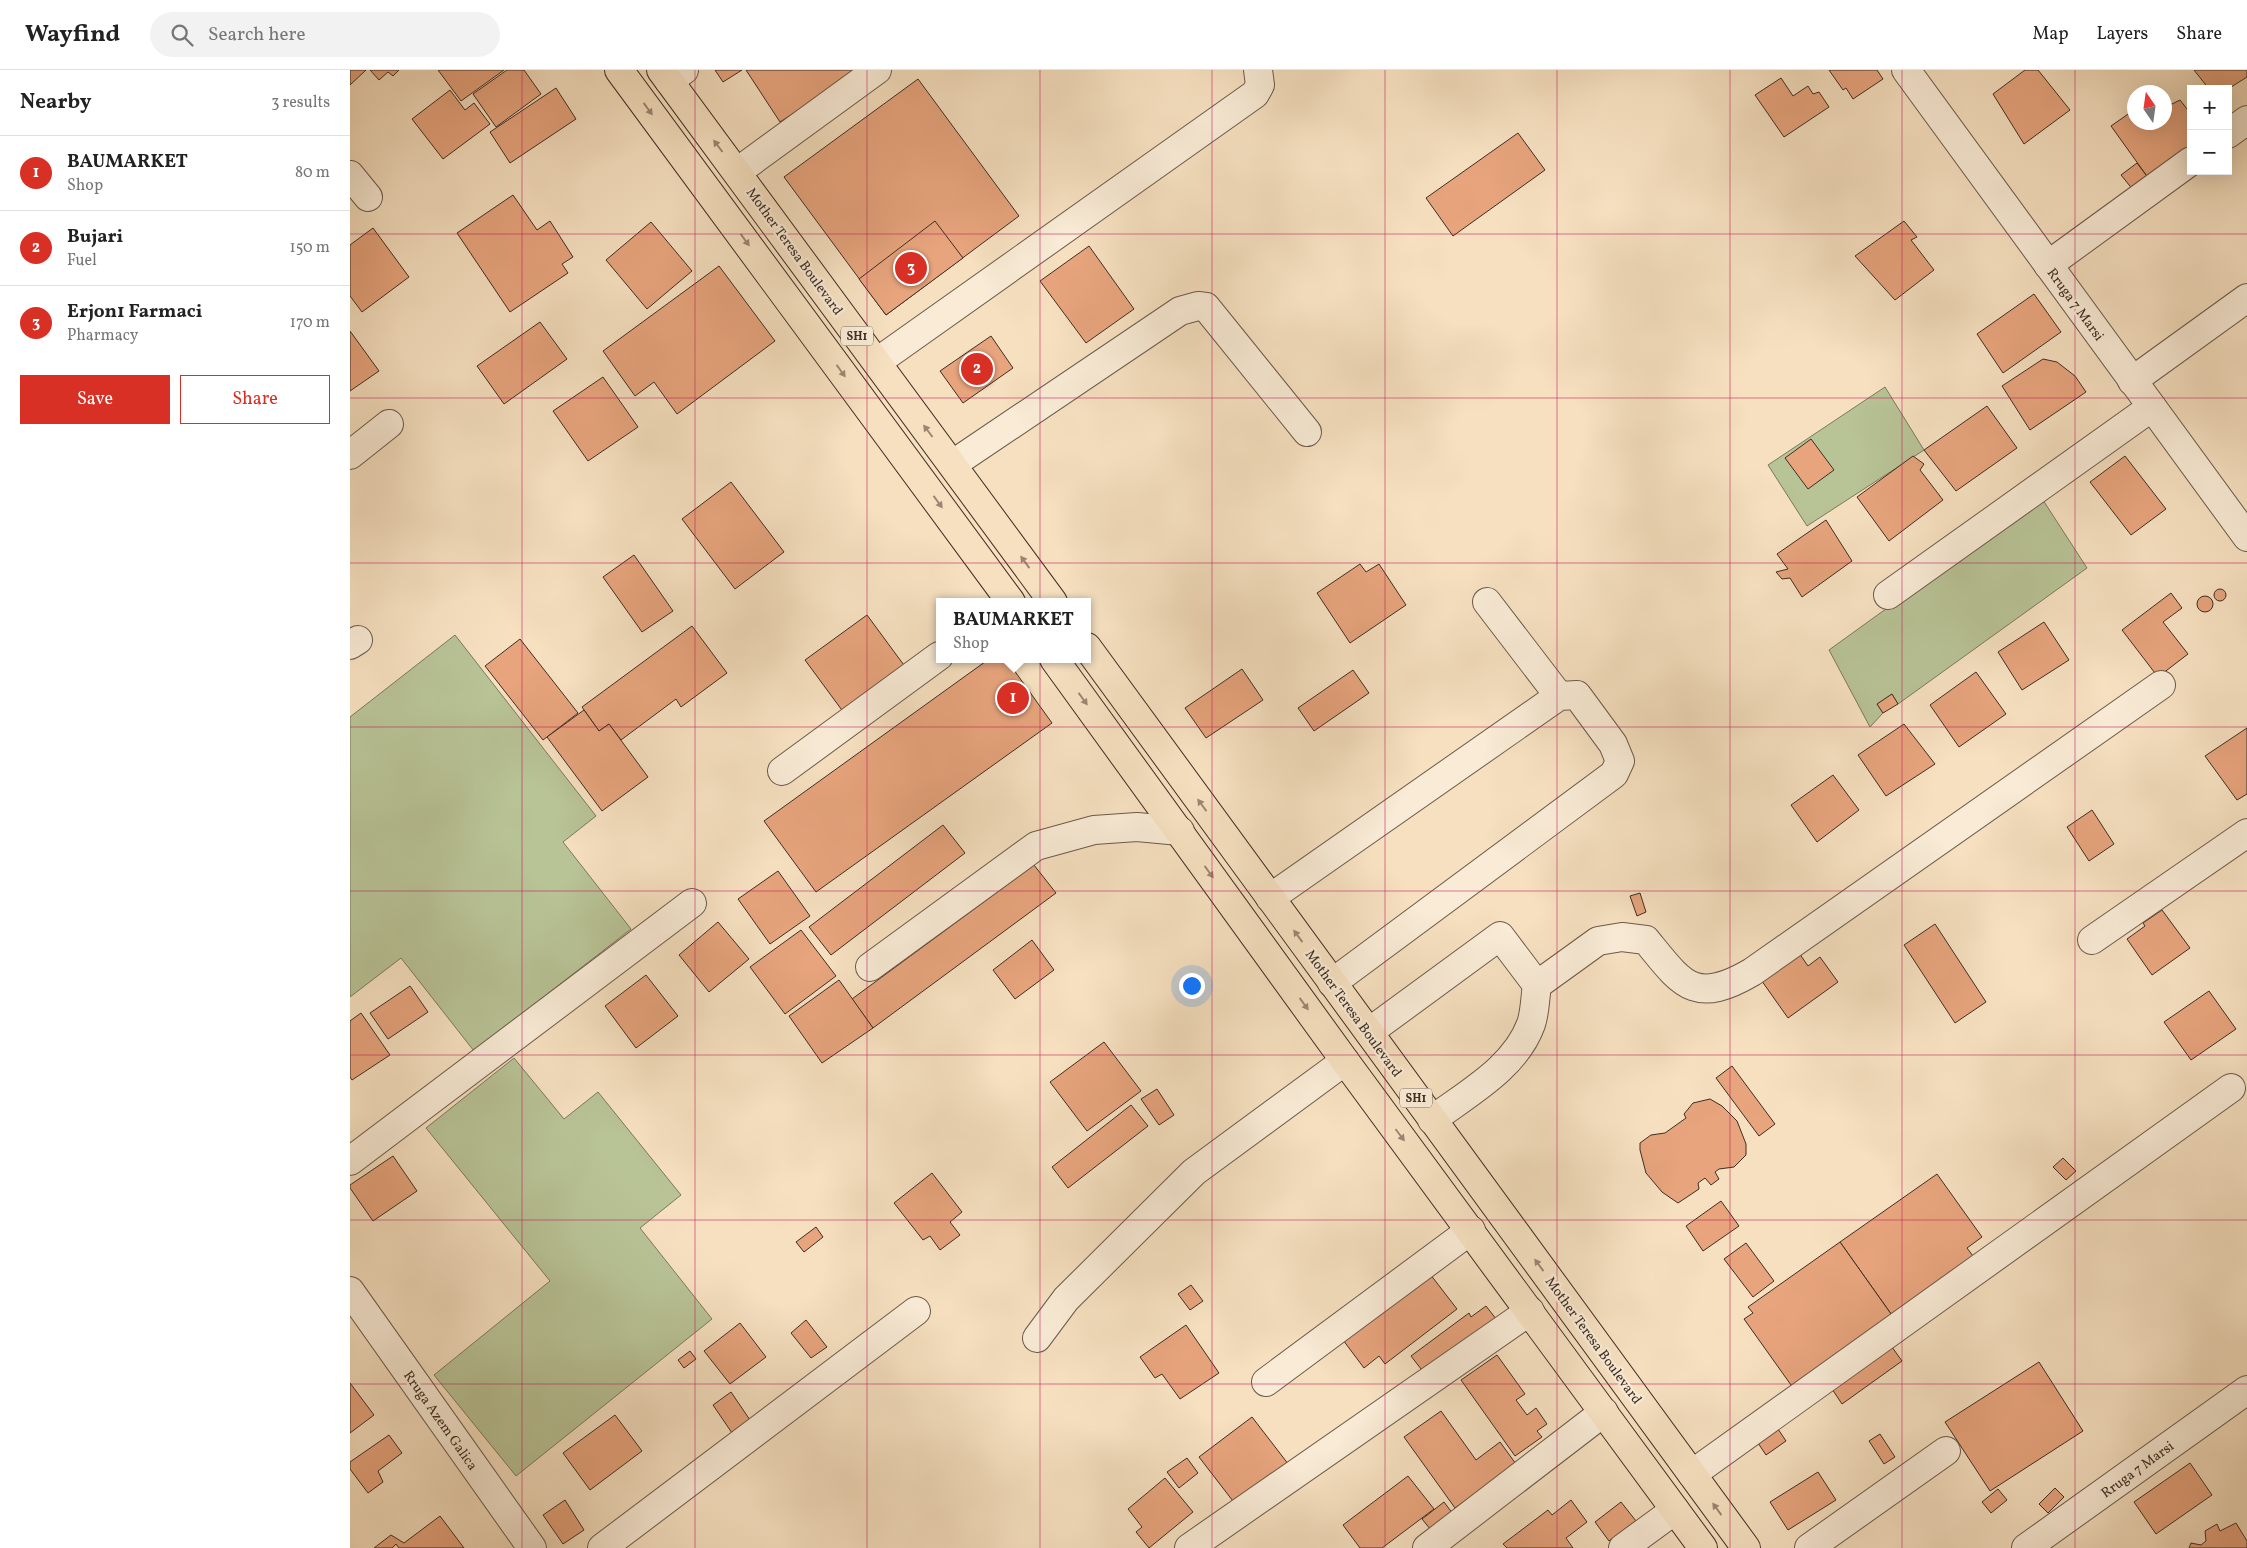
<!DOCTYPE html>
<meta charset="utf-8">
<style>
body{margin:0;font-family:Vollkorn,serif;background:#f2f2f2;color:#222}
.controls{position:absolute;right:15px;top:15px;display:grid;overflow:hidden;border-radius:0px;box-shadow:0 5px 20px #0002}
.controls button{width:45px;height:45px;display:grid;place-items:center;padding:0;border:0;border-bottom:1px solid #e0e0e0;background:#fff;color:#222;font:25px sans-serif}
.compass{position:absolute;left:1777px;top:15px;width:45px;height:45px;border-radius:50%;background:#fff;box-shadow:0 5px 20px #0002;rotate:347deg}
.you{position:absolute;left:841px;top:915px;width:18px;height:18px;margin:-12px;border:4px solid #fff;border-radius:50%;background:#1a73e8;box-shadow:0 0 0 8px #1a73e833}
.badge{display:grid;place-items:center;width:32px;height:32px;border-radius:50%;background:#d93025;color:#fff;font-size:16px;font-weight:700}
.pin{position:absolute;translate:-50% -50%;border:2px solid #fff;box-shadow:0 1px 5px #0006}
.popup{position:absolute;left:586px;top:528px;width:155px;height:65px;box-sizing:border-box;display:grid;place-content:center;border-radius:0px;background:#fff;filter:drop-shadow(0 1px 4px #0005);font-size:16px;white-space:nowrap;color:#767676}
.popup b{font-size:19px;color:#222}
.popup::after{content:'';position:absolute;left:50%;top:100%;margin-left:-10px;border:10px solid transparent;border-top-color:#fff}
.list{margin:0;padding:0;list-style:none}
h2{display:flex;justify-content:space-between;align-items:center;height:65px;margin:0;padding:0 20px;font-size:21px}
h2 small{font-size:16px;font-weight:400;color:#767676}
.list li{display:grid;grid-template-columns:32px 1fr auto;gap:15px;align-items:center;box-sizing:border-box;height:75px;padding:0 20px;border-top:1px solid #e0e0e0}
.list b{display:block;font-size:19px;white-space:nowrap}
.list p{margin:0;font-size:16px;white-space:nowrap;color:#767676}
.list em{font-size:16px;font-style:normal;color:#767676}
.actions{display:flex;gap:10px;padding:15px 20px}
.actions a{flex:1;padding:11px 0;border:1px solid #d93025;border-radius:0px;text-align:center;font-size:18px;color:#d93025}
.actions .main{background:#d93025;color:#fff}
.icon{flex:none;width:28px;height:28px;fill:none;stroke:currentColor;stroke-width:2;stroke-linecap:round;stroke-linejoin:round}
.map{position:relative;flex:none;width:1897px;height:1478px;overflow:hidden}
header{display:flex;align-items:center;gap:30px;box-sizing:border-box;height:70px;padding:0 25px;background:#fff;border-bottom:1px solid #e0e0e0}
header strong{font-size:24px}
nav{display:flex;gap:28px;margin-inline-start:auto;font-size:18px}
.search{width:350px;height:45px;background:#f2f2f2;display:flex;align-items:center;gap:12px;box-sizing:border-box;padding:0 18px;border-radius:28px;color:#767676;font-size:19px}
main{display:flex}
aside{flex:1;background:#fff}
.map>svg:first-child{display:block}
</style>
<header>
<strong>Wayfind</strong>
<div class="search"><svg class="icon" aria-label="search" viewBox="0 0 24 24"><circle cx="10" cy="10" r="6"/><path d="M15 15l6 6"/></svg>Search here</div>
<nav><a>Map</a><a>Layers</a><a>Share</a></nav>
</header>
<main>
<aside>
<h2>Nearby<small>3 results</small></h2>
<ul class="list">
<li><span class="badge">1</span><div><b>BAUMARKET</b><p>Shop</p></div><em>80 m</em></li>
<li><span class="badge">2</span><div><b>Bujari</b><p>Fuel</p></div><em>150 m</em></li>
<li><span class="badge">3</span><div><b>Erjon1 Farmaci</b><p>Pharmacy</p></div><em>170 m</em></li>
</ul>
<div class="actions"><a class="main">Save</a><a>Share</a></div>
</aside>
<div class="map">
<svg width="1897" height="1478" viewBox="0 0 1897 1478">
<rect width="100%" height="100%" fill="#f6e0c0"/>
<filter id="stains"><feTurbulence type="fractalNoise" baseFrequency=".004" numOctaves="4"/><feColorMatrix values="0 0 0 0 .2 0 0 0 0 .09 0 0 0 0 .02 0 0 0 .5 -.17"/></filter>
<radialGradient id="worn" r=".72"><stop offset=".6" stop-color="#630" stop-opacity="0"/><stop offset="1" stop-color="#630" stop-opacity=".3"/></radialGradient>
<g fill="#b8c396" stroke="#7b785d">
<path d="M1535,317L1574,380L1457,456L1418,395Z"/>
<path d="M1691,427L1737,498L1548,634L1542,624L1527,634L1533,643L1520,657L1479,580Z"/>
<path d="M105,565L246,746L213,772L281,859L124,981L51,888L0,927V647Z"/>
<path d="M164,988L214,1049L248,1022L331,1125L290,1158L362,1249L166,1406L84,1305L200,1211L76,1058Z"/>
</g>
<g fill="#e7a47d" stroke="#3e2e24">
<path d="M0,0H16L0,15Z"/>
<path d="M20,0H49L43,6L38,2L29,10Z"/>
<path d="M88,0H154L111,31Z"/>
<path d="M157,0H174L191,24L146,57L123,24Z"/>
<path d="M365,0H392L373,12Z"/>
<path d="M396,0H510L430,52Z"/>
<path d="M1479,0H1527L1533,9L1503,29L1496,18L1493,20Z"/>
<path d="M1675,0H1688L1720,40L1674,74L1643,24Z"/>
<path d="M1844,0H1897V7L1878,19H1859Z"/>
<path d="M1431,8L1443,26L1458,16L1463,24L1469,22L1479,37L1434,67L1405,25Z"/>
<path d="M568,9L669,146L536,245L434,107Z"/>
<path d="M206,18L226,49L160,93L140,62Z"/>
<path d="M100,20L115,40L124,33L140,54L93,89L62,49Z"/>
<path d="M1814,30L1822,34L1830,30L1841,44V74L1799,109L1761,56L1784,40V52H1814Z"/>
<path d="M1168,63L1195,100L1103,166L1076,128Z"/>
<path d="M1787,93L1799,109L1784,121L1771,105Z"/>
<path d="M163,125L187,160L200,151L223,187L212,194L218,203L160,242L107,163Z"/>
<path d="M585,151L613,188L536,245L509,209Z"/>
<path d="M1554,151L1567,167L1561,170L1584,200L1545,230L1505,186Z"/>
<path d="M301,152L342,201L297,239L256,190Z"/>
<path d="M23,158L59,207L12,242L0,226V175Z"/>
<path d="M739,176L784,239L736,273L690,211Z"/>
<path d="M369,196L425,271L327,344L304,312L285,326L253,281Z"/>
<path d="M1684,224L1711,262L1653,303L1627,264Z"/>
<path d="M190,252L217,289L154,334L127,296Z"/>
<path d="M0,261L29,301L0,321Z"/>
<path d="M641,266L663,298L613,333L590,301Z"/>
<path d="M1693,289L1707,292L1725,306L1736,322L1680,360L1652,316Z"/>
<path d="M253,307L288,357L238,391L203,341Z"/>
<path d="M1637,336L1667,378L1606,421L1574,380Z"/>
<path d="M1461,369L1484,400L1458,419L1435,388Z"/>
<path d="M1563,386L1574,394L1570,400L1593,430L1539,471L1507,427Z"/>
<path d="M1775,386L1816,439L1781,465L1740,412Z"/>
<path d="M381,412L434,482L385,519L332,449Z"/>
<path d="M1476,450L1502,491L1452,527L1440,508L1432,509L1426,502L1438,499L1427,484Z"/>
<path d="M284,485L323,541L292,562L253,507Z"/>
<path d="M1010,494L1016,502L1029,494L1056,535L1000,573L967,523Z"/>
<circle cx="1870" cy="525" r="6"/>
<path d="M1821,523L1832,538L1813,552L1838,584L1808,607L1772,560Z"/>
<circle cx="1855" cy="534" r="8"/>
<path d="M517,545L559,602L497,647L455,590Z"/>
<path d="M1694,552L1719,590L1672,620L1648,582Z"/>
<path d="M342,556L377,603L331,637L326,629L271,670L259,654L249,661L232,637Z"/>
<path d="M170,569L228,643L193,670L135,596Z"/>
<path d="M639,589H656L702,653L466,822L414,751Z"/>
<path d="M892,599L913,630L856,668L835,638Z"/>
<path d="M1003,600L1019,623L964,661L948,638Z"/>
<path d="M1626,602L1656,644L1609,677L1580,635Z"/>
<path d="M1542,624L1548,634L1533,643L1527,634Z"/>
<path d="M234,640L249,661L259,654L298,707L252,741L197,667Z"/>
<path d="M1554,654L1585,694L1536,726L1508,685Z"/>
<path d="M1897,658V724L1887,730L1855,686Z"/>
<path d="M1483,705L1509,740L1467,772L1441,735Z"/>
<path d="M1742,740L1764,774L1739,791L1717,757Z"/>
<path d="M593,755L615,783L481,885L459,857Z"/>
<path d="M684,795L706,823L523,958L502,929Z"/>
<path d="M428,801L460,846L420,874L388,829Z"/>
<path d="M1290,823L1296,842L1287,846L1280,826Z"/>
<path d="M1812,840L1840,878L1802,905L1777,869L1795,856L1793,853Z"/>
<path d="M368,852L399,889L359,922L329,885Z"/>
<path d="M1585,854L1636,932L1605,953L1554,875Z"/>
<path d="M451,860L486,906L435,944L400,897Z"/>
<path d="M682,870L704,900L665,929L643,900Z"/>
<path d="M1447,880L1458,896L1470,887L1488,912L1438,948L1409,907Z"/>
<path d="M296,905L328,946L286,978L255,936Z"/>
<path d="M489,910L523,958L472,993L439,946Z"/>
<path d="M60,916L78,942L38,969L20,943Z"/>
<path d="M1859,921L1886,959L1841,990L1814,952Z"/>
<path d="M11,943L40,985L2,1010L0,1007V951Z"/>
<path d="M754,972L791,1021L737,1061L700,1012Z"/>
<path d="M1382,996L1425,1054L1409,1066L1366,1008Z"/>
<path d="M807,1019L824,1045L809,1055L791,1029Z"/>
<path d="M1360,1029L1372,1036L1387,1051L1396,1074V1085L1384,1097L1369,1099L1365,1102L1369,1109L1361,1115L1355,1108L1348,1113L1349,1119L1328,1133L1312,1122L1296,1103L1290,1080V1073L1301,1065L1315,1063L1336,1048L1334,1044L1343,1033Z"/>
<path d="M781,1035L798,1056L718,1118L702,1097Z"/>
<path d="M43,1086L67,1121L23,1151L0,1118V1115Z"/>
<path d="M1713,1088L1726,1101L1716,1110L1703,1097Z"/>
<path d="M582,1103L612,1142L600,1152L610,1165L590,1180L580,1166L573,1170L544,1133Z"/>
<path d="M1587,1104L1632,1167L1617,1178L1626,1190L1544,1248L1490,1172Z"/>
<path d="M1371,1131L1389,1156L1353,1181L1336,1156Z"/>
<path d="M466,1157L473,1167L454,1182L446,1172Z"/>
<path d="M1490,1172L1546,1251L1446,1322L1394,1249L1403,1243L1398,1237Z"/>
<path d="M1396,1173L1424,1211L1403,1227L1374,1189Z"/>
<path d="M1080,1204L1107,1239L1035,1294L1029,1286L1014,1298L993,1270Z"/>
<path d="M841,1215L853,1231L840,1240L828,1224Z"/>
<path d="M1136,1236L1150,1254L1078,1308L1061,1286L1119,1243L1121,1247Z"/>
<path d="M456,1250L477,1277L461,1288L441,1263Z"/>
<path d="M390,1253L416,1287L380,1314L354,1281Z"/>
<path d="M836,1255L869,1303L830,1329L812,1304L805,1308L790,1287Z"/>
<path d="M1542,1277L1552,1291L1492,1334L1482,1319Z"/>
<path d="M340,1281L346,1289L334,1298L328,1290Z"/>
<path d="M1147,1285L1175,1324L1166,1330L1177,1345L1186,1338L1197,1354L1187,1361L1192,1367L1165,1386L1111,1310Z"/>
<path d="M1689,1292L1733,1361L1640,1421L1595,1352Z"/>
<path d="M0,1313L24,1345L0,1363Z"/>
<path d="M381,1322L400,1350L382,1363L363,1335Z"/>
<path d="M1091,1341L1126,1390L1150,1372L1166,1394L1105,1438L1054,1367Z"/>
<path d="M265,1345L292,1381L240,1420L213,1383Z"/>
<path d="M902,1347L939,1395L886,1435L849,1387Z"/>
<path d="M1428,1359L1436,1371L1416,1385L1408,1373Z"/>
<path d="M1530,1364L1545,1387L1534,1394L1519,1371Z"/>
<path d="M39,1365L52,1383L28,1401L33,1412L18,1423L0,1399V1392Z"/>
<path d="M837,1388L848,1403L829,1418L817,1402Z"/>
<path d="M1840,1393L1862,1425L1806,1464L1784,1432Z"/>
<path d="M1468,1402L1486,1430L1438,1460L1420,1432Z"/>
<path d="M1058,1406L1084,1439L1032,1478H1010L993,1455Z"/>
<path d="M815,1408L843,1442L799,1478L786,1462L792,1457L778,1439Z"/>
<path d="M1705,1418L1714,1427L1698,1443L1689,1434Z"/>
<path d="M1648,1419L1657,1430L1641,1443L1632,1432Z"/>
<path d="M215,1430L234,1460L213,1474L193,1445Z"/>
<path d="M1221,1430L1237,1452L1216,1468L1223,1478H1157L1153,1474L1198,1440L1202,1445Z"/>
<path d="M1094,1432L1103,1444L1081,1460L1072,1449Z"/>
<path d="M1271,1432L1286,1451L1259,1471L1245,1452Z"/>
<path d="M90,1446L114,1478H49L46,1474L42,1478H24L41,1465L54,1473Z"/>
<path d="M1886,1453L1897,1471V1478H1839L1841,1473L1851,1475L1856,1471L1855,1461L1867,1454L1870,1461Z"/>
</g>
<g fill="none" stroke-linecap="round" stroke-linejoin="round">
<defs>
<g id="minor">
<path d="M1556,0L1897,467"/>
<path d="M319,11L334,0"/>
<path d="M1878,64L1897,50"/>
<path d="M387,102L527,0"/>
<path d="M0,105L18,127"/>
<path d="M1698,195L1841,91"/>
<path d="M527,292L905,24L910,15L908,0"/>
<path d="M1782,311L1897,228"/>
<path d="M0,385L39,354"/>
<path d="M603,394L830,241L848,236L856,237L957,362"/>
<path d="M1538,525L1802,337"/>
<path d="M1137,532L1209,626"/>
<path d="M0,575L8,570"/>
<path d="M432,701L589,586"/>
<path d="M920,828L1209,626L1227,625L1263,674L1270,691L1264,704L982,913"/>
<path d="M1742,870L1897,763"/>
<path d="M520,897L686,776L744,760L787,757L830,761"/>
<path d="M1019,962L1150,866L1187,915"/>
<path d="M1082,1050C1118,1023 1165,998 1181,954C1185,943 1185,928 1187,915L1248,871L1272,867L1296,870C1332,914 1344,936 1402,902L1811,615"/>
<path d="M0,1091L342,833"/>
<path d="M0,1221L182,1478"/>
<path d="M687,1268L716,1229L844,1102L995,991"/>
<path d="M916,1312L1121,1160"/>
<path d="M1342,1404L1881,1018"/>
<path d="M252,1478L566,1241"/>
<path d="M839,1478L1180,1241"/>
<path d="M1077,1478L1254,1342"/>
<path d="M1273,1478L1325,1440"/>
<path d="M1459,1478L1596,1381"/>
<path d="M1676,1478L1897,1320"/>
</g>
<g id="major">
<path d="M269,0L661,532"/>
<path d="M311,0L703,532"/>
<path d="M737,577L1396,1478"/>
<path d="M704,589L995,991L1353,1478"/>
</g>
</defs>
<use href="#minor" stroke="#6c5a4b" stroke-width="30"/>
<use href="#major" stroke="#3e2e24" stroke-width="30"/>
<use href="#minor" stroke="#f9ebd6" stroke-width="28"/>
<use href="#major" stroke="#f6e0c0" stroke-width="28"/>
</g>
<defs><path id="oneway-solid" d="M-6-.8H1V-3.2L6.5 0L1 3.2V.8H-6Z" transform="scale(1.25)"/></defs>
<g fill="#9a8772">
<use href="#oneway-solid" transform="translate(298 39) rotate(54)"/>
<use href="#oneway-solid" transform="translate(368 76) rotate(-127)"/>
<use href="#oneway-solid" transform="translate(395 170) rotate(54)"/>
<use href="#oneway-solid" transform="translate(491 301) rotate(54)"/>
<use href="#oneway-solid" transform="translate(578 361) rotate(-127)"/>
<use href="#oneway-solid" transform="translate(588 432) rotate(54)"/>
<use href="#oneway-solid" transform="translate(675 492) rotate(-126)"/>
<use href="#oneway-solid" transform="translate(733 629) rotate(54)"/>
<use href="#oneway-solid" transform="translate(852 735) rotate(-126)"/>
<use href="#oneway-solid" transform="translate(859 802) rotate(54)"/>
<use href="#oneway-solid" transform="translate(948 866) rotate(-126)"/>
<use href="#oneway-solid" transform="translate(954 934) rotate(54)"/>
<use href="#oneway-solid" transform="translate(1050 1065) rotate(53)"/>
<use href="#oneway-solid" transform="translate(1189 1195) rotate(-126)"/>
<use href="#oneway-solid" transform="translate(1367 1439) rotate(-126)"/>
</g>
<path fill="none" stroke="#c2185b" stroke-width="1" stroke-opacity="0.55" d="M172,0V1478M345,0V1478M517,0V1478M690,0V1478M862,0V1478M1035,0V1478M1207,0V1478M1380,0V1478M1552,0V1478M1725,0V1478M0,164H1897M0,328H1897M0,493H1897M0,657H1897M0,821H1897M0,985H1897M0,1150H1897M0,1314H1897"/>
<g text-anchor="middle" stroke-width="4.5" stroke-linejoin="round" paint-order="stroke">
<g fill="#f9ebd6" stroke="#766759" stroke-width="1">
<rect x="491" y="256.5" width="32" height="19" rx="4"/>
<rect x="1050" y="1018.5" width="32" height="19" rx="4"/>
</g>
<g font-size="12" font-weight="bold" fill="#3e2e24">
<text x="507" y="270">SH1</text>
<text x="1066" y="1032">SH1</text>
</g>
<g font-size="14" fill="#3e2e24" stroke="#f9ebd6">
<text transform="translate(445 181) rotate(54)" y="5">Mother Teresa Boulevard</text>
<text transform="translate(1726 234) rotate(54)" y="5">Rruga 7 Marsi</text>
<text transform="translate(1004 943) rotate(54)" y="5">Mother Teresa Boulevard</text>
<text transform="translate(1244 1270) rotate(54)" y="5">Mother Teresa Boulevard</text>
<text transform="translate(91 1350) rotate(55)" y="5">Rruga Azem Galica</text>
<text transform="translate(1787 1399) rotate(-36)" y="5">Rruga 7 Marsi</text>
</g>
</g>
<rect width="100%" height="100%" filter="url(#stains)"/>
<rect width="100%" height="100%" fill="url(#worn)"/>
</svg>
<div class="controls">
<button>+</button>
<button>−</button>
</div>
<svg class="compass" viewBox="-18 -18 36 36"><path d="M0-13l5 13h-10z" fill="#e53935"/><path d="M0 13l5-13h-10z" fill="#767676"/></svg>
<div class="you"></div>
<div class="pin badge" style="left:663px;top:628px">1</div>
<div class="popup"><b>BAUMARKET</b>Shop</div>
<div class="pin badge" style="left:627px;top:299px">2</div>
<div class="pin badge" style="left:561px;top:198px">3</div>
</div>
</main>
